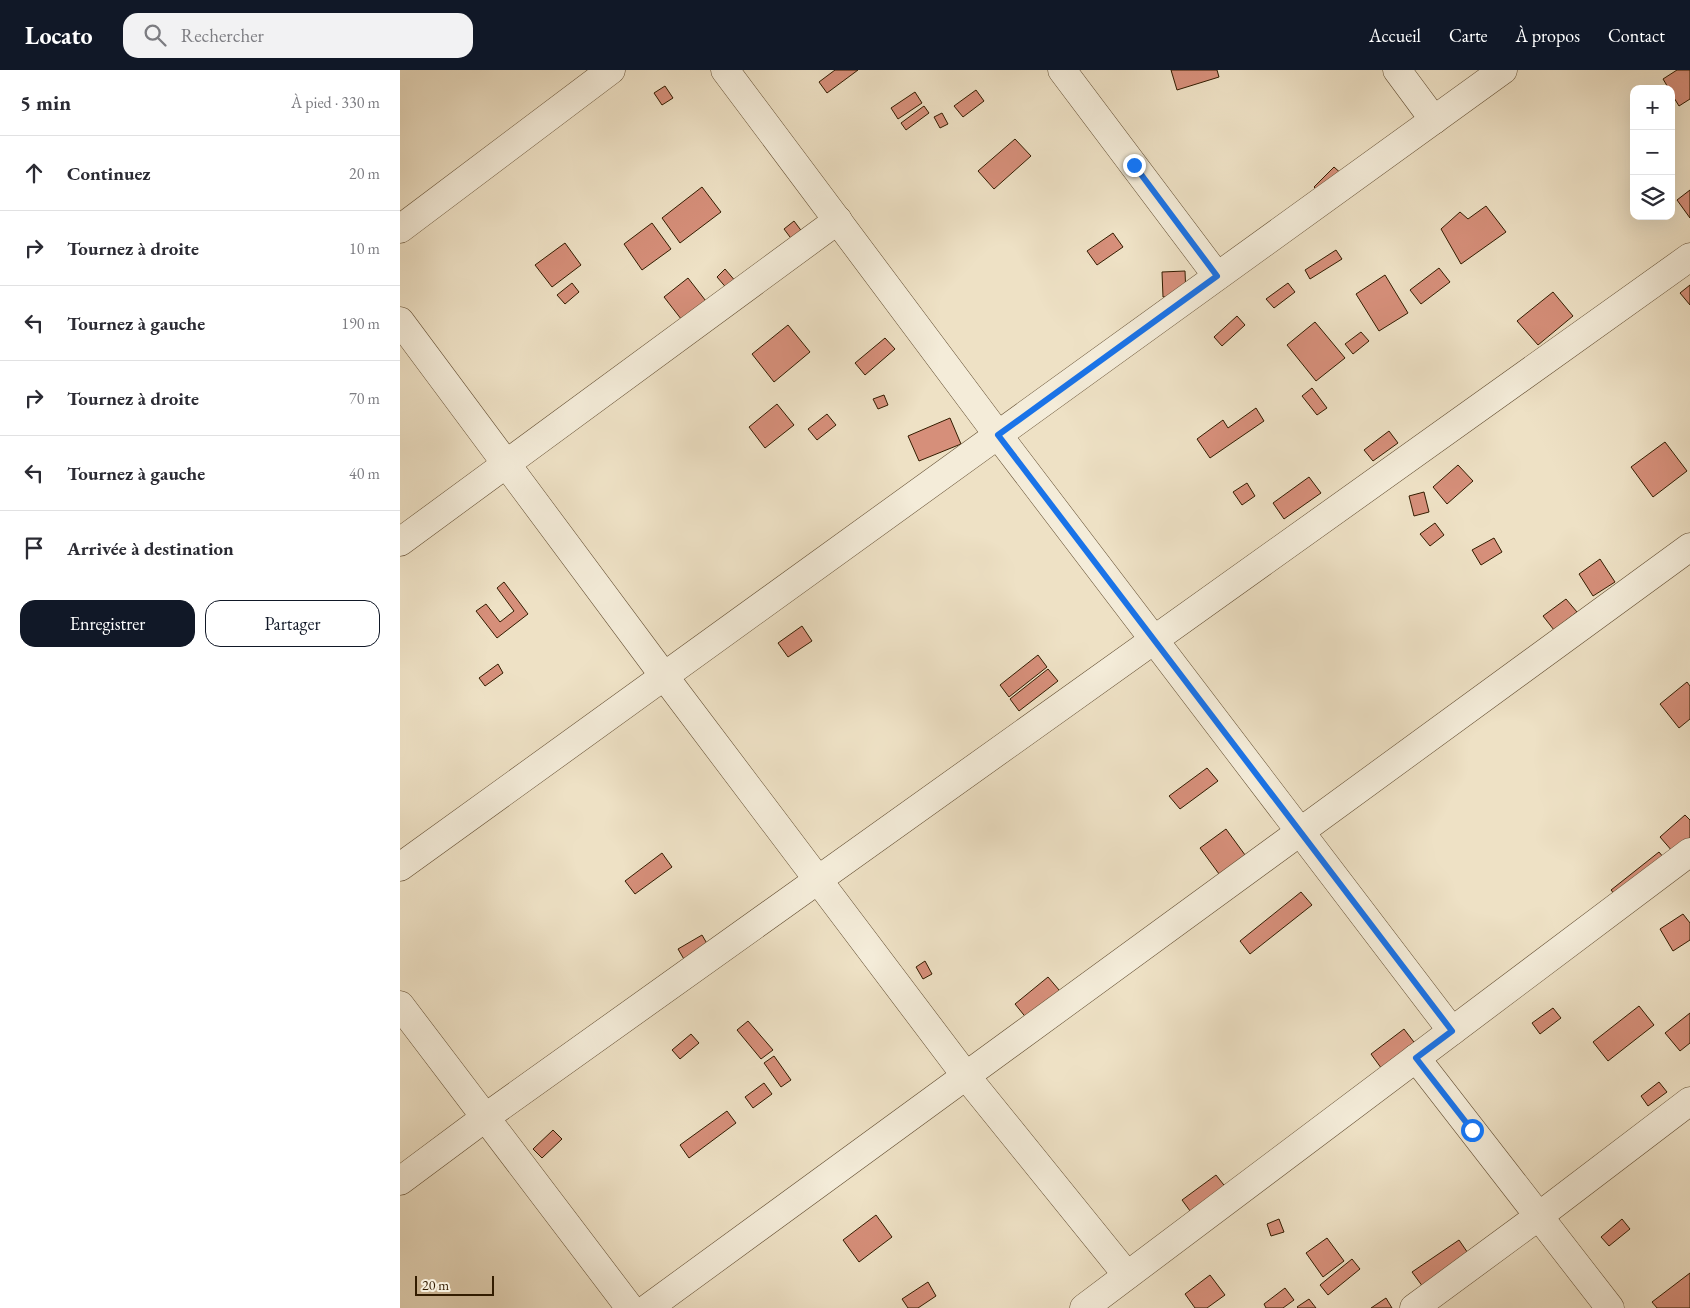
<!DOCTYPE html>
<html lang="fr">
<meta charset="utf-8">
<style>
body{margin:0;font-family:"EB Garamond",serif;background:#f2f2f3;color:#2b2b33}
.controls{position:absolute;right:15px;top:15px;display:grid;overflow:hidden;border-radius:10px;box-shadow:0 5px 20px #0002}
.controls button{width:45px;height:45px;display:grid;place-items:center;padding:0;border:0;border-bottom:1px solid #e1e1e2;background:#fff;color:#2b2b33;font:25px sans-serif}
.scale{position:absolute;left:15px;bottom:12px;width:79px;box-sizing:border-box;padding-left:5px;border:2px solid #331c00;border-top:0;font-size:14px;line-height:18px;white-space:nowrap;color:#331c00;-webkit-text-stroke:4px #f4ecd9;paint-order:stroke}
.stop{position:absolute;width:15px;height:15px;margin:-11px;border:4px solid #1a73e8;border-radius:50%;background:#fff}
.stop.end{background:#1a73e8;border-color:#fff;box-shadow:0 1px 5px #0008}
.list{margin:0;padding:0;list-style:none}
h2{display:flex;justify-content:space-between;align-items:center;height:65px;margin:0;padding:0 20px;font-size:21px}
h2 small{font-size:16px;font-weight:400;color:#7c7c81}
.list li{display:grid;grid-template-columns:32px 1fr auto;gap:15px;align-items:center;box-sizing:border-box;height:75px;padding:0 20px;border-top:1px solid #e1e1e2}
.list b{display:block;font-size:19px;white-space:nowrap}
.list em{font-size:16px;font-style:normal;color:#7c7c81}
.actions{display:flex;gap:10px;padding:15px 20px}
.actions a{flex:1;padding:11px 0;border:1px solid #111827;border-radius:15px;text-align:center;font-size:18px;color:#111827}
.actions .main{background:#111827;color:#fff}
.icon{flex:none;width:28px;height:28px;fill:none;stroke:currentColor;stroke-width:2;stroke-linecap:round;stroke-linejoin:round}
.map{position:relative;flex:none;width:1290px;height:1238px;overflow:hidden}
header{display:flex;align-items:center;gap:30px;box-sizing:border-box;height:70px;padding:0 25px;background:#111827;color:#fff}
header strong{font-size:24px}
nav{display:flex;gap:28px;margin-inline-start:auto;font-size:18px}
.search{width:350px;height:45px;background:#f2f2f3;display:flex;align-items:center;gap:12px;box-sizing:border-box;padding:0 18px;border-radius:15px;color:#7c7c81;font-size:19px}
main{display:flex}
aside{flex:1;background:#fff}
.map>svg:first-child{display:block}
</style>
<header>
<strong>Locato</strong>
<div class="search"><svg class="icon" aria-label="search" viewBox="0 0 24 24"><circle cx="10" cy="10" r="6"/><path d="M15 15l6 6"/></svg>Rechercher</div>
<nav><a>Accueil</a><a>Carte</a><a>À propos</a><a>Contact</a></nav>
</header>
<main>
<aside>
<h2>5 min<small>À pied · 330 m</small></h2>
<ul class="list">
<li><svg class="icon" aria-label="ahead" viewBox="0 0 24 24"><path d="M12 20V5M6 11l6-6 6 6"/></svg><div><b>Continuez</b></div><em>20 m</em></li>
<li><svg class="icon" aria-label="right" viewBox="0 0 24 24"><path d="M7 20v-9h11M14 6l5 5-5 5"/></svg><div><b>Tournez à droite</b></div><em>10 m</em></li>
<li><svg class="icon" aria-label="left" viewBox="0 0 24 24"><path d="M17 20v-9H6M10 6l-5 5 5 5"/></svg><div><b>Tournez à gauche</b></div><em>190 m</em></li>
<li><svg class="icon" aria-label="right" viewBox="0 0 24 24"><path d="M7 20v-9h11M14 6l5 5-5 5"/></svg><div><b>Tournez à droite</b></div><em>70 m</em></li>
<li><svg class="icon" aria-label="left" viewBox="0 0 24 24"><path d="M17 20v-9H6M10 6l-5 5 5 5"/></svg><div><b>Tournez à gauche</b></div><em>40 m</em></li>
<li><svg class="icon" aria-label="arrive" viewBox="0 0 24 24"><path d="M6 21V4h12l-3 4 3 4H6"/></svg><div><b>Arrivée à destination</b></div></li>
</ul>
<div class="actions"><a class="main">Enregistrer</a><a>Partager</a></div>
</aside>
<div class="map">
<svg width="1290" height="1238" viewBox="0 0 1290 1238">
<rect width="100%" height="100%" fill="#eee1c5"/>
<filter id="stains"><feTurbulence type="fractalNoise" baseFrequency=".004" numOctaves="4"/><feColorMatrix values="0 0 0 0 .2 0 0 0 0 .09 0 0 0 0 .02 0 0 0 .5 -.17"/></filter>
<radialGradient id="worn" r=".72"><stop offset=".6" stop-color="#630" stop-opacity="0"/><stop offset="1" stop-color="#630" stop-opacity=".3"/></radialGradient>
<g fill="#d68f7a" stroke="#331c00">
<path d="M435,0H458L427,23L419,12Z"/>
<path d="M771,0H817L819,7L777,20Z"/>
<path d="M1277,0H1290V29L1279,36L1271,23V19H1269L1263,9Z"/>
<path d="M265,16L273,28L262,35L254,23Z"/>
<path d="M576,20L584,31L563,47L554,36Z"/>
<path d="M515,22L522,33L498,49L491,38Z"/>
<path d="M524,36L529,43L506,60L501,53Z"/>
<path d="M542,43L548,54L540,58L534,47Z"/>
<path d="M615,69L631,86L594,119L578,101Z"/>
<path d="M934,97L944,106L924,127L914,117Z"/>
<path d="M302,117L321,142L280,173L262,148Z"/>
<path d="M1290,120V148L1277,130Z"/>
<path d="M1086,136L1106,162L1061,194L1041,159L1060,142L1068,149Z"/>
<path d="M394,151L403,163L393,171L384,159Z"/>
<path d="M252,153L271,179L242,200L224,174Z"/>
<path d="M713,163L723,177L697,195L687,181Z"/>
<path d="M165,173L181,195L152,217L135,195Z"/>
<path d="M936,180L942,189L910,209L905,200Z"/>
<path d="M1039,198L1050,212L1021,234L1010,220Z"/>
<path d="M325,199L337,213L329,221L317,207Z"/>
<path d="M785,201L786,226L763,227L762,202Z"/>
<path d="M985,205L1008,243L979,261L956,224Z"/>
<path d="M288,208L309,235L285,254L264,227Z"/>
<path d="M172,213L179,222L165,234L157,225Z"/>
<path d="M888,213L895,222L874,238L866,229Z"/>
<path d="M1290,215V235L1280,223Z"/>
<path d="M1153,222L1173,246L1138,275L1117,251Z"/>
<path d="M837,246L845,255L822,276L814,267Z"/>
<path d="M915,252L945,288L916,311L887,275Z"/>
<path d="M388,255L410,282L374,312L352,284Z"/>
<path d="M961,262L969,271L953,284L945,274Z"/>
<path d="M485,268L495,279L465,305L455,293Z"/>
<path d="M912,318L927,338L917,345L902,326Z"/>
<path d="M484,325L488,335L478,339L473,329Z"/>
<path d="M377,334L394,355L365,378L349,357Z"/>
<path d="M856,338L864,351L810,388L797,369L823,350L828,358Z"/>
<path d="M427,344L436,355L417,370L408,359Z"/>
<path d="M550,348L561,374L519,391L508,366Z"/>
<path d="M989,361L998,373L973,391L964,380Z"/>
<path d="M1265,372L1287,401L1253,427L1231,397Z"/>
<path d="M1058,395L1073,411L1047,434L1033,417Z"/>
<path d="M909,407L921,423L884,449L873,433Z"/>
<path d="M847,413L855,426L842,435L833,422Z"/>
<path d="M1024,422L1029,442L1014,446L1009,426Z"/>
<path d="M1035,453L1044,465L1030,476L1020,464Z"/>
<path d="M1094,468L1102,482L1081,495L1072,480Z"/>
<path d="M1200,489L1215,512L1193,526L1179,504Z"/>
<path d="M104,512L128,544L97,568L76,541L86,534L100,552L114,541L97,518Z"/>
<path d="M1166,529L1177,542L1154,560L1143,546Z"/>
<path d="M402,556L412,571L388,587L378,573Z"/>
<path d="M638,585L647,597L609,627L600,615Z"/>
<path d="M98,594L103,603L85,616L79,608Z"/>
<path d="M648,599L658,611L619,641L610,629Z"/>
<path d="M1287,612L1290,616V649L1279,658L1260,634Z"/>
<path d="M807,698L818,711L780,739L769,726Z"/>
<path d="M1285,745L1290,750V779L1279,789L1260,767Z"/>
<path d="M826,759L848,789L822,808L800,778Z"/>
<path d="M1259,782L1269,794L1221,832L1211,820Z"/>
<path d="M262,783L272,797L235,824L225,811Z"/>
<path d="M901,822L912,835L850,884L840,871Z"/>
<path d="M1283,844L1290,853V870L1273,881L1260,859Z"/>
<path d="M302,865L309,877L285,891L278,879Z"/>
<path d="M525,891L532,904L523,909L516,897Z"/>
<path d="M648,907L665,927L632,955L615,934Z"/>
<path d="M1239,936L1254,955L1208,991L1193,972Z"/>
<path d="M1153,938L1161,948L1140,964L1132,953Z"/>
<path d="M1290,943V973L1280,981L1265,963Z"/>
<path d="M348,951L373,980L361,989L337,960Z"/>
<path d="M1004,959L1020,980L987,1006L971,984Z"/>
<path d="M291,964L299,973L280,989L272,980Z"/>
<path d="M374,986L391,1010L381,1017L364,993Z"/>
<path d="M1259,1012L1267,1022L1248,1036L1241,1026Z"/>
<path d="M364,1013L372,1024L353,1038L345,1027Z"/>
<path d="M327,1041L336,1053L289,1088L280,1075Z"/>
<path d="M153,1060L162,1069L142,1088L133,1079Z"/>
<path d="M816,1105L831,1124L796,1149L782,1130Z"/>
<path d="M476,1145L492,1167L459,1192L443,1170Z"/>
<path d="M879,1149L884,1162L871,1166L867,1154Z"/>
<path d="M1222,1149L1230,1159L1209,1176L1201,1167Z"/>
<path d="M927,1168L944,1191L923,1207L906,1183Z"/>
<path d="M1059,1170L1072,1189L1026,1221L1012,1202Z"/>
<path d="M952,1189L960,1199L928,1225L920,1215Z"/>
<path d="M1290,1203V1238H1257L1252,1232Z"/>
<path d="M810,1205L825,1225L807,1238H795L785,1224Z"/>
<path d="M528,1212L536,1226L518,1238H508L502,1229Z"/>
<path d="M885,1218L894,1230L883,1238H866L864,1234Z"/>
<path d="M986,1228L992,1238H971Z"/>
<path d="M909,1229L916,1238H898L897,1237Z"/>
</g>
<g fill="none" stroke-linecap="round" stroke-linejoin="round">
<defs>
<g id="minor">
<path d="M325,0L598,365L1052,961"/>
<path d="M662,0L817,206"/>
<path d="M997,0L1034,50"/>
<path d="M0,159L211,0"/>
<path d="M0,251L264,606L566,1006L727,1205"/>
<path d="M0,472L438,150"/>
<path d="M0,797L1103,0"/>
<path d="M0,935L230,1238"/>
<path d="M1016,988L1210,1238"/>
<path d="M0,1111L86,1047L1290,187"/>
<path d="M248,1238L1290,477"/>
<path d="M684,1238L1290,782"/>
<path d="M1014,1238L1139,1146L1290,1031"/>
</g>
</defs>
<use href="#minor" stroke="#624d31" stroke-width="29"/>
<use href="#minor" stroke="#f4ecd9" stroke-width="28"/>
</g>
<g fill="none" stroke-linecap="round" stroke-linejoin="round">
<path stroke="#1a73e8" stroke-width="6" d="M734,95L817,206L598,365L1052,961L1016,988L1072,1060"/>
</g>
<rect width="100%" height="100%" filter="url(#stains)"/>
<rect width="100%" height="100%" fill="url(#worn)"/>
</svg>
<div class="controls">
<button>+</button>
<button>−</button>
<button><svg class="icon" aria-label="layers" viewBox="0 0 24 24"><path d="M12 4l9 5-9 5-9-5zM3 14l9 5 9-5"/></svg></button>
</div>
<div class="scale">20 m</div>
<div class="stop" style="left:1072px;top:1060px"></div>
<div class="stop end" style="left:734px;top:95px"></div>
</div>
</main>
